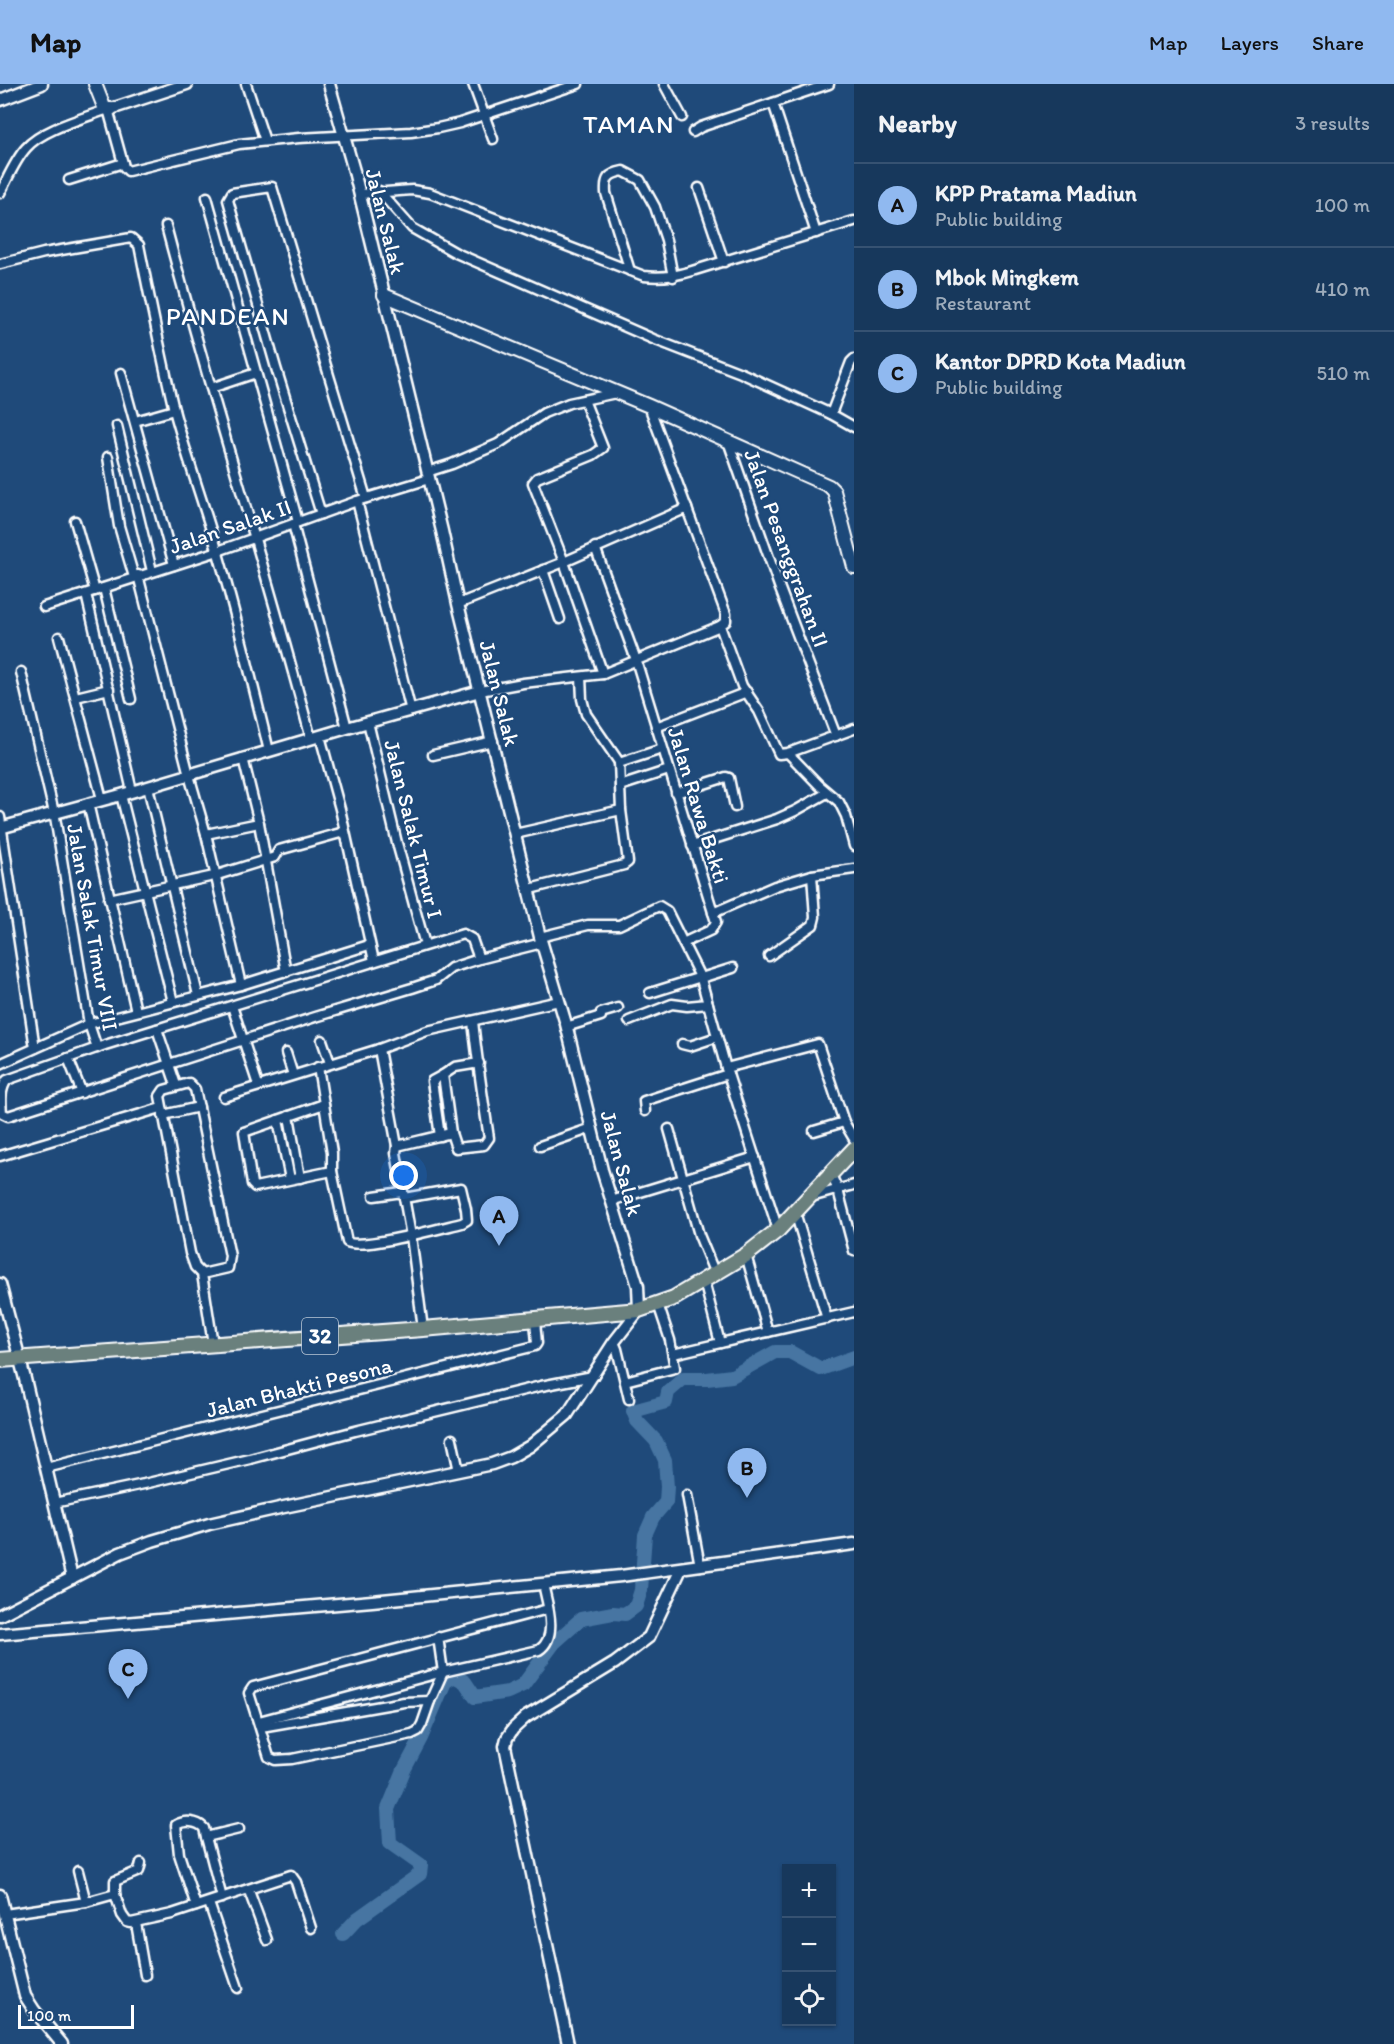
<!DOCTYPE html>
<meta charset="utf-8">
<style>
body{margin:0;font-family:Itim,sans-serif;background:#244365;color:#f1f3f6}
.controls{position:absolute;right:18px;bottom:18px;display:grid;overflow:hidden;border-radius:0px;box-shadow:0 2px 4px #0004}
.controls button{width:54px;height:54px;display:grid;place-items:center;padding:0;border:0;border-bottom:2px solid #365272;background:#17385c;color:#f1f3f6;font:30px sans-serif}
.scale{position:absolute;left:18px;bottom:15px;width:116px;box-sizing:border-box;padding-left:6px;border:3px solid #fff;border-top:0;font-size:16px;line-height:21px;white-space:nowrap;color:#fff;-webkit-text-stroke:4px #1f4a7a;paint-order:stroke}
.you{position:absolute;left:404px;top:1092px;width:21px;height:21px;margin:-15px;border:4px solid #fff;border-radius:50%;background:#1a73e8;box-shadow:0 0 0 9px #1a73e833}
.badge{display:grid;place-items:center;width:39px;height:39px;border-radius:50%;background:#90b9f0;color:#111;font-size:20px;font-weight:700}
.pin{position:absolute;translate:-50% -50px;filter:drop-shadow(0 2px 3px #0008)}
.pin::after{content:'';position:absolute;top:32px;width:21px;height:18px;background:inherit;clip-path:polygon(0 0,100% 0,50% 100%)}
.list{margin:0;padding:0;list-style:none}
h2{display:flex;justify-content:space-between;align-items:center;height:78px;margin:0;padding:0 24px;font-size:26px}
h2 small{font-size:20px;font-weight:400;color:#9eacbb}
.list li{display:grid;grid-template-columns:39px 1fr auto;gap:18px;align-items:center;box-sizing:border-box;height:84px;padding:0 24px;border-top:2px solid #365272}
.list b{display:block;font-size:22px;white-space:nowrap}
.list p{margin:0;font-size:20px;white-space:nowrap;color:#9eacbb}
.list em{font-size:20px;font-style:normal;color:#9eacbb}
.icon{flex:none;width:33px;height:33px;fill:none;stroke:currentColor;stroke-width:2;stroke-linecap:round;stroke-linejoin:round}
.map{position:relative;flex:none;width:854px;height:1960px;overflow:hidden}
header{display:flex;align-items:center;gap:36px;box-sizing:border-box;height:84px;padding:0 30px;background:#90b9f0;color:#111}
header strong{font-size:28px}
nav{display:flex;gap:33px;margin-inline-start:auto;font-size:21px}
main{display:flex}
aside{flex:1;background:#17385c}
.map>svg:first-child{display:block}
</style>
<header>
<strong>Map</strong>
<nav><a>Map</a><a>Layers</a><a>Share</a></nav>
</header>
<main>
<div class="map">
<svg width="854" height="1960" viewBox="0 0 854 1960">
<rect width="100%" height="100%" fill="#1f4a7a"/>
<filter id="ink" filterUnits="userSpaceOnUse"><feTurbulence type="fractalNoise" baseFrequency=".0167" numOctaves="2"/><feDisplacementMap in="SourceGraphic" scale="12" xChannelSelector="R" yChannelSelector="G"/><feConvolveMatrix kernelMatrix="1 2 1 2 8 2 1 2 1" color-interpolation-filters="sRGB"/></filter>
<g filter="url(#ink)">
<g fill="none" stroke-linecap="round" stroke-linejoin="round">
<path stroke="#4675a2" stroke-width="14" d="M343,1850L357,1835L420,1790L421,1781L390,1759L388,1725L404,1686L421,1654L445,1598L454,1592L465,1598L475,1613L508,1608L523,1601L554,1559L581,1535L613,1529L625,1530L636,1522L641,1506L645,1451L653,1433L666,1418L667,1403L665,1376L656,1357L637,1337L633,1327L666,1318L668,1308L683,1295H707L732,1292L775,1268H790L821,1285L854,1273"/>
<defs>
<g id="minor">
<path d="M246,0L265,57"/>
<path d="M473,0L493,55"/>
<path d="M664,0L682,33"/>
<path d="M773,19L816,149"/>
<path d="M693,48L701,43L829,0"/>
<path d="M69,96L123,79"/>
<path d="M699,104L724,178"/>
<path d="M379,107L412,144L456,169L653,255L741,289L831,330L854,343"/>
<path d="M0,109C8,94 15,76 26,64C42,45 85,34 108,25L124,83L128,87L239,60L299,54L411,48L438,44L460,39L578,0"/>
<path d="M360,110L412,106L430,109L644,192C661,194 676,192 692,187L854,137"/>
<path d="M207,113L298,438"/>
<path d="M166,142C211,314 266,483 311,655"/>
<path d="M0,180L44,169L131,154L139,161C150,216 161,271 174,326C187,374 204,421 218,469C237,534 253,601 269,667"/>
<path d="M630,187L606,109C605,94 608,90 623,87L640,96L655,123L666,156L673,193"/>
<path d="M121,289L174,481"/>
<path d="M211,304L256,289"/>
<path d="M584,316L603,364L593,371L537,394L533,399L564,478L603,590"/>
<path d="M831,330L851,278L854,275"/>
<path d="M135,337L174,326"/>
<path d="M117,342L152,487"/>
<path d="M728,357L780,505L836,652"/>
<path d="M108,373L119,442L134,493"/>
<path d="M427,388L452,380L498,360L544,329L569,319L616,309"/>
<path d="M357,417L411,627"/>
<path d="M321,430L276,284L228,116L232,109L272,103L366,414"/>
<path d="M75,437L95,507"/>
<path d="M293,440L347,644"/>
<path d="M595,463L636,576L716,838L711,846L683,859"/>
<path d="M543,486L560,535"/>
<path d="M138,491L189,691L206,750L241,901"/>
<path d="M104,504L131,615"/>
<path d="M86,510L132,707"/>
<path d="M458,520L564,478L687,424"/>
<path d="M44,523L218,467L357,417L429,395"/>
<path d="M720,542L742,602L759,627L779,670L788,669L854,645"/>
<path d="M59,553L102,715"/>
<path d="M21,588L55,733L89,940L97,964"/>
<path d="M480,607L523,599L603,590L720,542L726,537V530L649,322"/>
<path d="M76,613L109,605"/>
<path d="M368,638L397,759L425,861"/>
<path d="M656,643L747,608"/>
<path d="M320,652L340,725L374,877"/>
<path d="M788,669L819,701L839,718L846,732L854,762"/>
<path d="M433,671L493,657"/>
<path d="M243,674L259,739L286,888"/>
<path d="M619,679L662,665"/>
<path d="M620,702L669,686"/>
<path d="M148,703L198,911"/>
<path d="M676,709L726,693L729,694L735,723"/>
<path d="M121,711L173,918"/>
<path d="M88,719L136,927"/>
<path d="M0,733L35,964"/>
<path d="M206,750L259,739"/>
<path d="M515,750L621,726"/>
<path d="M692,762L777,735L795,727L827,709"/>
<path d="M530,805L624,781L628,778L621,726L619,678L586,630L582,615L581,593"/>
<path d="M109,815L214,792L275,773L279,766L344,748"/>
<path d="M713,829L775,802L812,791L854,785"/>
<path d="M540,853L588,841H619L659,822L667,827L701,895L726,984L778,1146"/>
<path d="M769,872L813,841L815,833L812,791"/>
<path d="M479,875L451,884L436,896L412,904L315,933L8,1032L2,1029C1,1018 0,1005 7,996L105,961L463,850L472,855L479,875L542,859"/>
<path d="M701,894L733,884"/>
<path d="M650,909L701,893"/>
<path d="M232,922L258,1001"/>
<path d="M473,937C477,976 483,1015 489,1054L484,1061L456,1064L451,1049L443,991L455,983L479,979"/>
<path d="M629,937L672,920L687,922L708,920"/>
<path d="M566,943L601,932V929L618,924"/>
<path d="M157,945L176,1001"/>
<path d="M322,956L330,979"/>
<path d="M682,960L690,962L717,953"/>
<path d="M379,965L397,1062"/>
<path d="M286,969L293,991"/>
<path d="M68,974L82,1009"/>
<path d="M0,980L89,940L241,901L369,861"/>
<path d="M318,983L332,1069V1087L347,1158C363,1166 441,1144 462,1139L467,1136L466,1125L461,1104L404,1114"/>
<path d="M726,984L818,960L844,1038L854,1055"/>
<path d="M224,1013L379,965L427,947L559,917"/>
<path d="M324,1020L244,1048L252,1100L255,1103L332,1087"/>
<path d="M645,1027L644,1017L728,990"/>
<path d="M163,1031L199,1023"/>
<path d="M289,1032L300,1094"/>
<path d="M278,1036L290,1095"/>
<path d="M669,1045L699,1151L715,1190"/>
<path d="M814,1047L844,1038"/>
<path d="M440,1052L432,997L443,991"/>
<path d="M540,1062L592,1044"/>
<path d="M0,1072L161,1024"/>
<path d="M831,1091L838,1106L854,1167"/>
<path d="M374,1112L402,1108"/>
<path d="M811,1113L854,1101"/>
<path d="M611,1117L755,1073"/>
<path d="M795,1128L827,1235"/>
<path d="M746,1171L768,1248"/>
<path d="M202,1190L195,1183L190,1169L160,1012L164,1006L189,999L195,1005L230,1172L228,1184L202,1190L213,1260"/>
<path d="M704,1197L720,1259"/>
<path d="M423,1245L411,1152L396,1069L397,1062L451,1049"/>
<path d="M614,1258L617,1265L629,1315"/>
<path d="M673,1270L854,1228"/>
<path d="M625,1297L675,1284L670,1256L658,1220"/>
<path d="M452,1355L459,1387"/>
<path d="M46,1384L535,1262L537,1259L535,1237"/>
<path d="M687,1411L700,1482"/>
<path d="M54,1419L144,1400L250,1375L355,1347L541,1302L593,1292"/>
<path d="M438,1553L443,1588L430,1617L422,1640L418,1647L412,1650L292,1675L275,1676L269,1673L249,1609L253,1603L548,1525"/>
<path d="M259,1637L443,1588L539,1566C559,1553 547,1519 543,1500"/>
<path d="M261,1643L404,1618L430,1617"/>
<path d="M206,1753L222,1814"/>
<path d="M78,1787L86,1818"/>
<path d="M249,1807L267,1856"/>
<path d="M115,1810V1797L139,1787L141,1779"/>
<path d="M209,1819L238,1904"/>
<path d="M196,1822L179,1770L176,1741C185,1736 197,1737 204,1744L206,1753L239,1745"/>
<path d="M5,1830L86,1818L115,1810L122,1831L127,1838L131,1839L172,1830L291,1791L296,1798L311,1844"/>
<path d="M136,1839L145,1891"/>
</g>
<g id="tertiary">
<path d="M0,16L42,0"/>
<path d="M111,25L187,0"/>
<path d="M0,744L121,711L347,644L480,607"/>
<path d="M0,1200L25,1295L72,1494"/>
<path d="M0,1531L120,1469L152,1457L209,1440L284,1423L492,1380L511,1373L530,1362L567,1331L614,1258L639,1226L638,1202L602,1086L566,940L540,853L458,520L442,447L354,87L329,0"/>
<path d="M0,1550L372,1517L621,1492L854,1460"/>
<path d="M0,1811L25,1912L34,1926L62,1960"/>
<path d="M568,1960L510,1686L505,1662L507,1654L513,1645L526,1633L615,1579L649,1553L681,1485"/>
</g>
<g id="secondary">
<path d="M95,0L104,23L108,25H111"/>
<path d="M384,211L649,322L829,402L834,407L854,483"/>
</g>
<path id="trunk" d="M0,1276L423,1245L639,1226L674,1214L746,1171L778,1146L854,1065"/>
</defs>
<use href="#minor" stroke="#fff" stroke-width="13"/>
<use href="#tertiary" stroke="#fff" stroke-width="15"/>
<use href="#secondary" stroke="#fff" stroke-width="16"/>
<use href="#trunk" stroke="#fff" stroke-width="18"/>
<use href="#minor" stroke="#1f4a7a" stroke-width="8"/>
<use href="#tertiary" stroke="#1f4a7a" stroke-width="10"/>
<use href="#secondary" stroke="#1f4a7a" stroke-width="12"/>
<use href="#trunk" stroke="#6a807d" stroke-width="14"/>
</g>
</g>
<g text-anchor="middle" stroke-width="5" stroke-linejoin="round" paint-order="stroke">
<rect fill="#1f4a7a" stroke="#bcc9d7" stroke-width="1.5" x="302" y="1234" width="36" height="36" rx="4.5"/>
<g font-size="21" font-weight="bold" fill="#fff">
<text x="320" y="1259">32</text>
</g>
<g font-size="22" fill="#fff" stroke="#1f4a7a">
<text transform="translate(386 137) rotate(76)" y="8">Jalan Salak</text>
<text transform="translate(230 442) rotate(-19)" y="8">Jalan Salak II</text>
<text transform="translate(787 464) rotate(70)" y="8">Jalan Pesanggrahan II</text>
<text transform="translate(500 609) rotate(76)" y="8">Jalan Salak</text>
<text transform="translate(699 721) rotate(73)" y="8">Jalan Rawa Bakti</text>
<text transform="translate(414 745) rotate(76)" y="8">Jalan Salak Timur I</text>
<text transform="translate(93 843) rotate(80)" y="8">Jalan Salak Timur VIII</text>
<text transform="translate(622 1079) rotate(75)" y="8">Jalan Salak</text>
<text transform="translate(299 1303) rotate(-14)" y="8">Jalan Bhakti Pesona</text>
</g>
<g font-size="26" letter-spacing="1.5" fill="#fff" stroke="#1f4a7a">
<text x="629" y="49">TAMAN</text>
<text x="228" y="241">PANDEAN</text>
</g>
</g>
</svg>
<div class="controls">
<button>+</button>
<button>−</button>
<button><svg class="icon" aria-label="locate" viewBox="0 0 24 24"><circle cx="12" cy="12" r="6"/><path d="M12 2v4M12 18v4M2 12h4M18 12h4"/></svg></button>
</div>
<div class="scale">100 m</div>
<div class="you"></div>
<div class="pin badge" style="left:499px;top:1162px">A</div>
<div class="pin badge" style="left:747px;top:1414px">B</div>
<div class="pin badge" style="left:128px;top:1615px">C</div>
</div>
<aside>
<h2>Nearby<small>3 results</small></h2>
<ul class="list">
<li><span class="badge">A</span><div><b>KPP Pratama Madiun</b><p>Public building</p></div><em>100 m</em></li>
<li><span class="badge">B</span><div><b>Mbok Mingkem</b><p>Restaurant</p></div><em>410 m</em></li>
<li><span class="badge">C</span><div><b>Kantor DPRD Kota Madiun</b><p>Public building</p></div><em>510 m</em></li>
</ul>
</aside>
</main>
